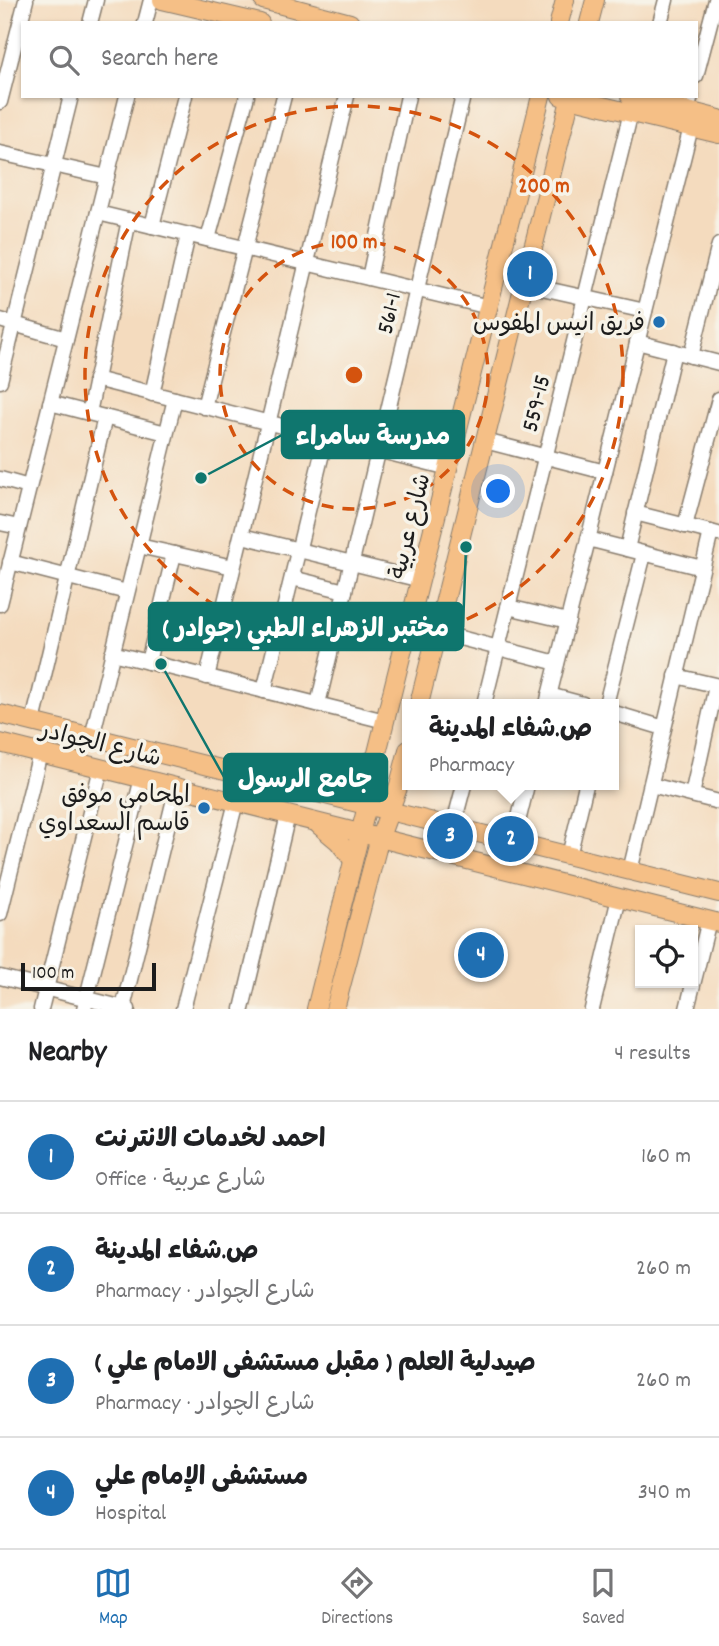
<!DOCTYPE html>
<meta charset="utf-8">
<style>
body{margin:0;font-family:Dekko,"Playpen Sans Arabic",sans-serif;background:#f2f2f2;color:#202124}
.controls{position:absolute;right:21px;bottom:21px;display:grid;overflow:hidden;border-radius:0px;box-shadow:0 2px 5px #0004}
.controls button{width:63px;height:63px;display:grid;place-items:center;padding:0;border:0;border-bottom:2px solid #e0e0e0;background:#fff;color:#202124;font:35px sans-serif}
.scale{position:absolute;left:21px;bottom:18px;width:135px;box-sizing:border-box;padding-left:7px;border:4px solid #1c1c1c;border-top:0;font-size:19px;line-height:24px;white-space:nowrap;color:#1c1c1c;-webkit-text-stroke:5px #f7f3e8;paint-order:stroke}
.you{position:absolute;left:499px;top:492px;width:24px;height:24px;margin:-18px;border:5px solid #fff;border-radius:50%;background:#1a73e8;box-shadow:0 0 0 10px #1a73e833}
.badge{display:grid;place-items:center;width:46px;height:46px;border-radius:50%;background:#1f6fb2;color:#fff;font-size:23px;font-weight:700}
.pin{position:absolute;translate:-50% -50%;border:4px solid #fff;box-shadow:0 2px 7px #0006}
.popup{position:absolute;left:402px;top:699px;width:217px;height:91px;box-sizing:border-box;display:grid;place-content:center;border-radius:0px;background:#fff;filter:drop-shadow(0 2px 5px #0005);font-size:23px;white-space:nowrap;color:#757577}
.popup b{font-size:26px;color:#202124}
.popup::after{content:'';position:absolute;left:50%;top:100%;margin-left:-14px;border:14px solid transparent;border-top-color:#fff}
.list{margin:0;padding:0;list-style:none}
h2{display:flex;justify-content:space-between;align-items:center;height:91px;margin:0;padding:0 28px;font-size:30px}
h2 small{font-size:23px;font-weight:400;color:#757577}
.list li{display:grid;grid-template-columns:46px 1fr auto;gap:21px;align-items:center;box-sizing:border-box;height:112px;padding:0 28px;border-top:2px solid #e0e0e0}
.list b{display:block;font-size:26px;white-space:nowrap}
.list p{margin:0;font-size:23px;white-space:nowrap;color:#757577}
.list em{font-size:23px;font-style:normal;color:#757577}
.icon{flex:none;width:38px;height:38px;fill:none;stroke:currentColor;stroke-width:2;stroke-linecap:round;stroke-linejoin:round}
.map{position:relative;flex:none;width:719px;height:1009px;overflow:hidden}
.search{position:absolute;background:#fff;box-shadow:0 2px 5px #0004;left:21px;right:21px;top:21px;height:77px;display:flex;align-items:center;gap:18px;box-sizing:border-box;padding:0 24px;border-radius:0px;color:#757577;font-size:26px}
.sheet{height:539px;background:#fff}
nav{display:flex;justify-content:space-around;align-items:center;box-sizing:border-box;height:98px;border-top:2px solid #e0e0e0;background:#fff;font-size:19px;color:#757577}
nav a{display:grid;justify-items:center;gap:4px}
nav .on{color:#1f6fb2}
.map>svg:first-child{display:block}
</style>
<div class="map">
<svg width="719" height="1009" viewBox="0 0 719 1009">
<rect width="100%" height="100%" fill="#f7f3e8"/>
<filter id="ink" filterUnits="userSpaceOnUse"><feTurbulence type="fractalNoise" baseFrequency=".0143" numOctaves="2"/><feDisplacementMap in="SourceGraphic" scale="14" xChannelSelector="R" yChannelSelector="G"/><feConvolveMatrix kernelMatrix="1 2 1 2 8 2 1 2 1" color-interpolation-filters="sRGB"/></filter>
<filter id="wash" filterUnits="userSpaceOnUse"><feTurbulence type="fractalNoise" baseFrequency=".00686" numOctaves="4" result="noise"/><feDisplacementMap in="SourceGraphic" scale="28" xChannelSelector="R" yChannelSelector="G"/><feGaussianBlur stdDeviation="1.57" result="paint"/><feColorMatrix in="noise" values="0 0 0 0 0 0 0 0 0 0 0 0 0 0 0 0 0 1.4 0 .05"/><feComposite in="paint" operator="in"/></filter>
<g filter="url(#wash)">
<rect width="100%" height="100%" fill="#f4dbbe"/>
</g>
<g filter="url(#ink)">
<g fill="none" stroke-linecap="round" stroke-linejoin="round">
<defs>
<g id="minor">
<path d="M90,23L96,0"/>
<path d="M145,23L151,0"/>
<path d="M660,23L666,0"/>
<path d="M696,76L716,0"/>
<path d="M0,102L26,0"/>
<path d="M687,111L691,96"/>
<path d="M0,153L107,177"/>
<path d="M98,213L489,307"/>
<path d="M152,226L185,96"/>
<path d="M208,239L247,96"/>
<path d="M369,278L408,96"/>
<path d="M524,284L645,311"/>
<path d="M0,320L66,339"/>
<path d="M637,342L719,363"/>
<path d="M691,356L719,245"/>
<path d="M95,379L449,468"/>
<path d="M0,381L71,96"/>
<path d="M152,394L188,235"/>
<path d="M50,403L166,433"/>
<path d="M204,407L284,96"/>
<path d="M89,413L129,220"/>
<path d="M485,441L605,472"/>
<path d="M0,479L29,487"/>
<path d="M635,513L718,534"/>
<path d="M0,523L19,527"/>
<path d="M685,526L719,399"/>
<path d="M242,536L421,580"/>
<path d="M588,539L702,568"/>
<path d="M139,546L233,567"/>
<path d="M627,549L674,351"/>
<path d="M10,562L127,592"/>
<path d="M292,578L345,591"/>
<path d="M0,604L127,96"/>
<path d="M508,607L568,621"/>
<path d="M437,632L557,663"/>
<path d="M112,653L385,721"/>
<path d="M148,662L174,554"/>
<path d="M676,676L719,686"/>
<path d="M207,677L347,96"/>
<path d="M264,691L326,437"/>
<path d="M549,695L583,704"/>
<path d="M318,704L463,96"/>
<path d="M484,704L631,112"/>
<path d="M547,704L691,127"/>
<path d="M606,704L644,554"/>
<path d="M614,713L664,728"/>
<path d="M33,722L105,417"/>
<path d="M92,737L175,399"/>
<path d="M651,785L719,802"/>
<path d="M692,795L716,686"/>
<path d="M453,827L464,785"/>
<path d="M513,842L527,785"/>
<path d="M569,856L586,785"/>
<path d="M630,871L711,532"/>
<path d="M0,914L40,753"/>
<path d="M0,977L128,1009"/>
<path d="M123,1008L177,787"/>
<path d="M41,1009L101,768"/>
<path d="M84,1009L142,778"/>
<path d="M183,1009L236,802"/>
<path d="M242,1009L288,815"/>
<path d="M592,1009L619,898"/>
<path d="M687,1009L709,920"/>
</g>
<g id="major">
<path d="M162,0L260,23"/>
<path d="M263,0L350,23"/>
<path d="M559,23L565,0"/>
<path d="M589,23L595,0"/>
<path d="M561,96L719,134"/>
<path d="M630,96L719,119"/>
<path d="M419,704L571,96"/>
<path d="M0,714L719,893"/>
<path d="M0,743L719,923"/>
<path d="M318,793L342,785L376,757"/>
<path d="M319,825L338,841L353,860"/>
<path d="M316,1009L367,806L376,757L541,96"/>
<path d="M335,1009L380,837L399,785L408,750"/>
</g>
</defs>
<use href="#minor" stroke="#887c6d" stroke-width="17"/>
<use href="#major" stroke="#887c6d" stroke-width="20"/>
<use href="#minor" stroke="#fff" stroke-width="14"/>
<use href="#major" stroke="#f5bf86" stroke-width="18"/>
</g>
</g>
<g fill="none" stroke="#d4530e" stroke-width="3.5" stroke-dasharray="12 9">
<circle cx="354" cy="375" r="134"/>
<circle cx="354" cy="375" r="269"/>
</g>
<g fill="#1f6fb2" stroke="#f7f3e8" stroke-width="2.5">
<circle cx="659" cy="322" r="7"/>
<circle cx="204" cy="808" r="7"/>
</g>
<g text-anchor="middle" stroke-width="7" stroke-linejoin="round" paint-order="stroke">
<g font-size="24" fill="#1c1c1c" stroke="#f7f3e8">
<text transform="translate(388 313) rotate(-77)" y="8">561-1</text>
<text transform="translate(535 403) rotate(-76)" y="8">559-15</text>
<text transform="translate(409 526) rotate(-76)" y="8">شارع عربية</text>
<text transform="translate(101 743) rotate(14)" y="8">شارع الچوادر</text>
</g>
<g font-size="24" fill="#1c1c1c" stroke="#f7f3e8" text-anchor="end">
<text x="645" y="330">فريق انيس المفوس</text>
<text x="190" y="802">المحامي موفق<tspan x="190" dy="28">قاسم السعداوي</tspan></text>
</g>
</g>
<circle cx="354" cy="375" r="10" fill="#d4530e" stroke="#f7f3e8" stroke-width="3.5"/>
<g font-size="21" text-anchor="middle" font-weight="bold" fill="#d4530e" stroke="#f7f3e8" stroke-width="7" stroke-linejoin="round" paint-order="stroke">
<text x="544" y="192">200 m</text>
<text x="354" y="248">100 m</text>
</g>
<path fill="none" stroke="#0f766e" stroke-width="2.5" d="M201 478L282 435M466 547L463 627M161 664L224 777"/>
<g fill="#0f766e" stroke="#f7f3e8" stroke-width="2.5">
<circle cx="201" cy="478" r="7"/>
<circle cx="466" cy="547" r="7"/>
<circle cx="161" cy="664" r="7"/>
</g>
<g fill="#0f766e" stroke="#0f766e" stroke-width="2.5">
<rect x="282" y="411" width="182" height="47" rx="7"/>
<rect x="149" y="603" width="314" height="47" rx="7"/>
<rect x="224" y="754" width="163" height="47" rx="7"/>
</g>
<g font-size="26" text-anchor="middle" font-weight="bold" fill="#fff">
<text x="373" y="444">مدرسة سامراء</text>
<text x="306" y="636">مختبر الزهراء الطبي (جوادر )</text>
<text x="305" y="787">جامع الرسول</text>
</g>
</svg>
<div class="controls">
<button><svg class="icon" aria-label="locate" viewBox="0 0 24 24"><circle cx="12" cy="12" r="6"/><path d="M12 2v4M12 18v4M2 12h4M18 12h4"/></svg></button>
</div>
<div class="scale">100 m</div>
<div class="you"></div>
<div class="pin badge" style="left:530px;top:274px">1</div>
<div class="pin badge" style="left:511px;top:839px">2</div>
<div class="popup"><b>ص.شفاء المدينة</b>Pharmacy</div>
<div class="pin badge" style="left:450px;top:836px">3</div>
<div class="pin badge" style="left:481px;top:955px">4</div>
<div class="search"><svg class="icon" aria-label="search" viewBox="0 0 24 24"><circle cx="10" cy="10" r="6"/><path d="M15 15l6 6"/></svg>Search here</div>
</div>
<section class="sheet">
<h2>Nearby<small>4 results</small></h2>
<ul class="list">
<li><span class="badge">1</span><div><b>احمد لخدمات الانترنت</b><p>Office · شارع عربية</p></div><em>160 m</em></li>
<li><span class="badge">2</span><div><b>ص.شفاء المدينة</b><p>Pharmacy · شارع الچوادر</p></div><em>260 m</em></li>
<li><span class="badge">3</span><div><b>صيدلية العلم ( مقبل مستشفى الامام علي )</b><p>Pharmacy · شارع الچوادر</p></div><em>260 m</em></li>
<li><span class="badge">4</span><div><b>مستشفى الإمام علي</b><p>Hospital</p></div><em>340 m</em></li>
</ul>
</section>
<nav>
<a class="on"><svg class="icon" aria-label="map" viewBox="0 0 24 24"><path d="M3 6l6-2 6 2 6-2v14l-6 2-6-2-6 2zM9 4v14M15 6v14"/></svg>Map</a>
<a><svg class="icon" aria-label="directions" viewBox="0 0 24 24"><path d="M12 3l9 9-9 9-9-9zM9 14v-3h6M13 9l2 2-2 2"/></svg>Directions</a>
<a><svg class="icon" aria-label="saved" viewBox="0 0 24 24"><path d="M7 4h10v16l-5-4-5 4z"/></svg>Saved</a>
</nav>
